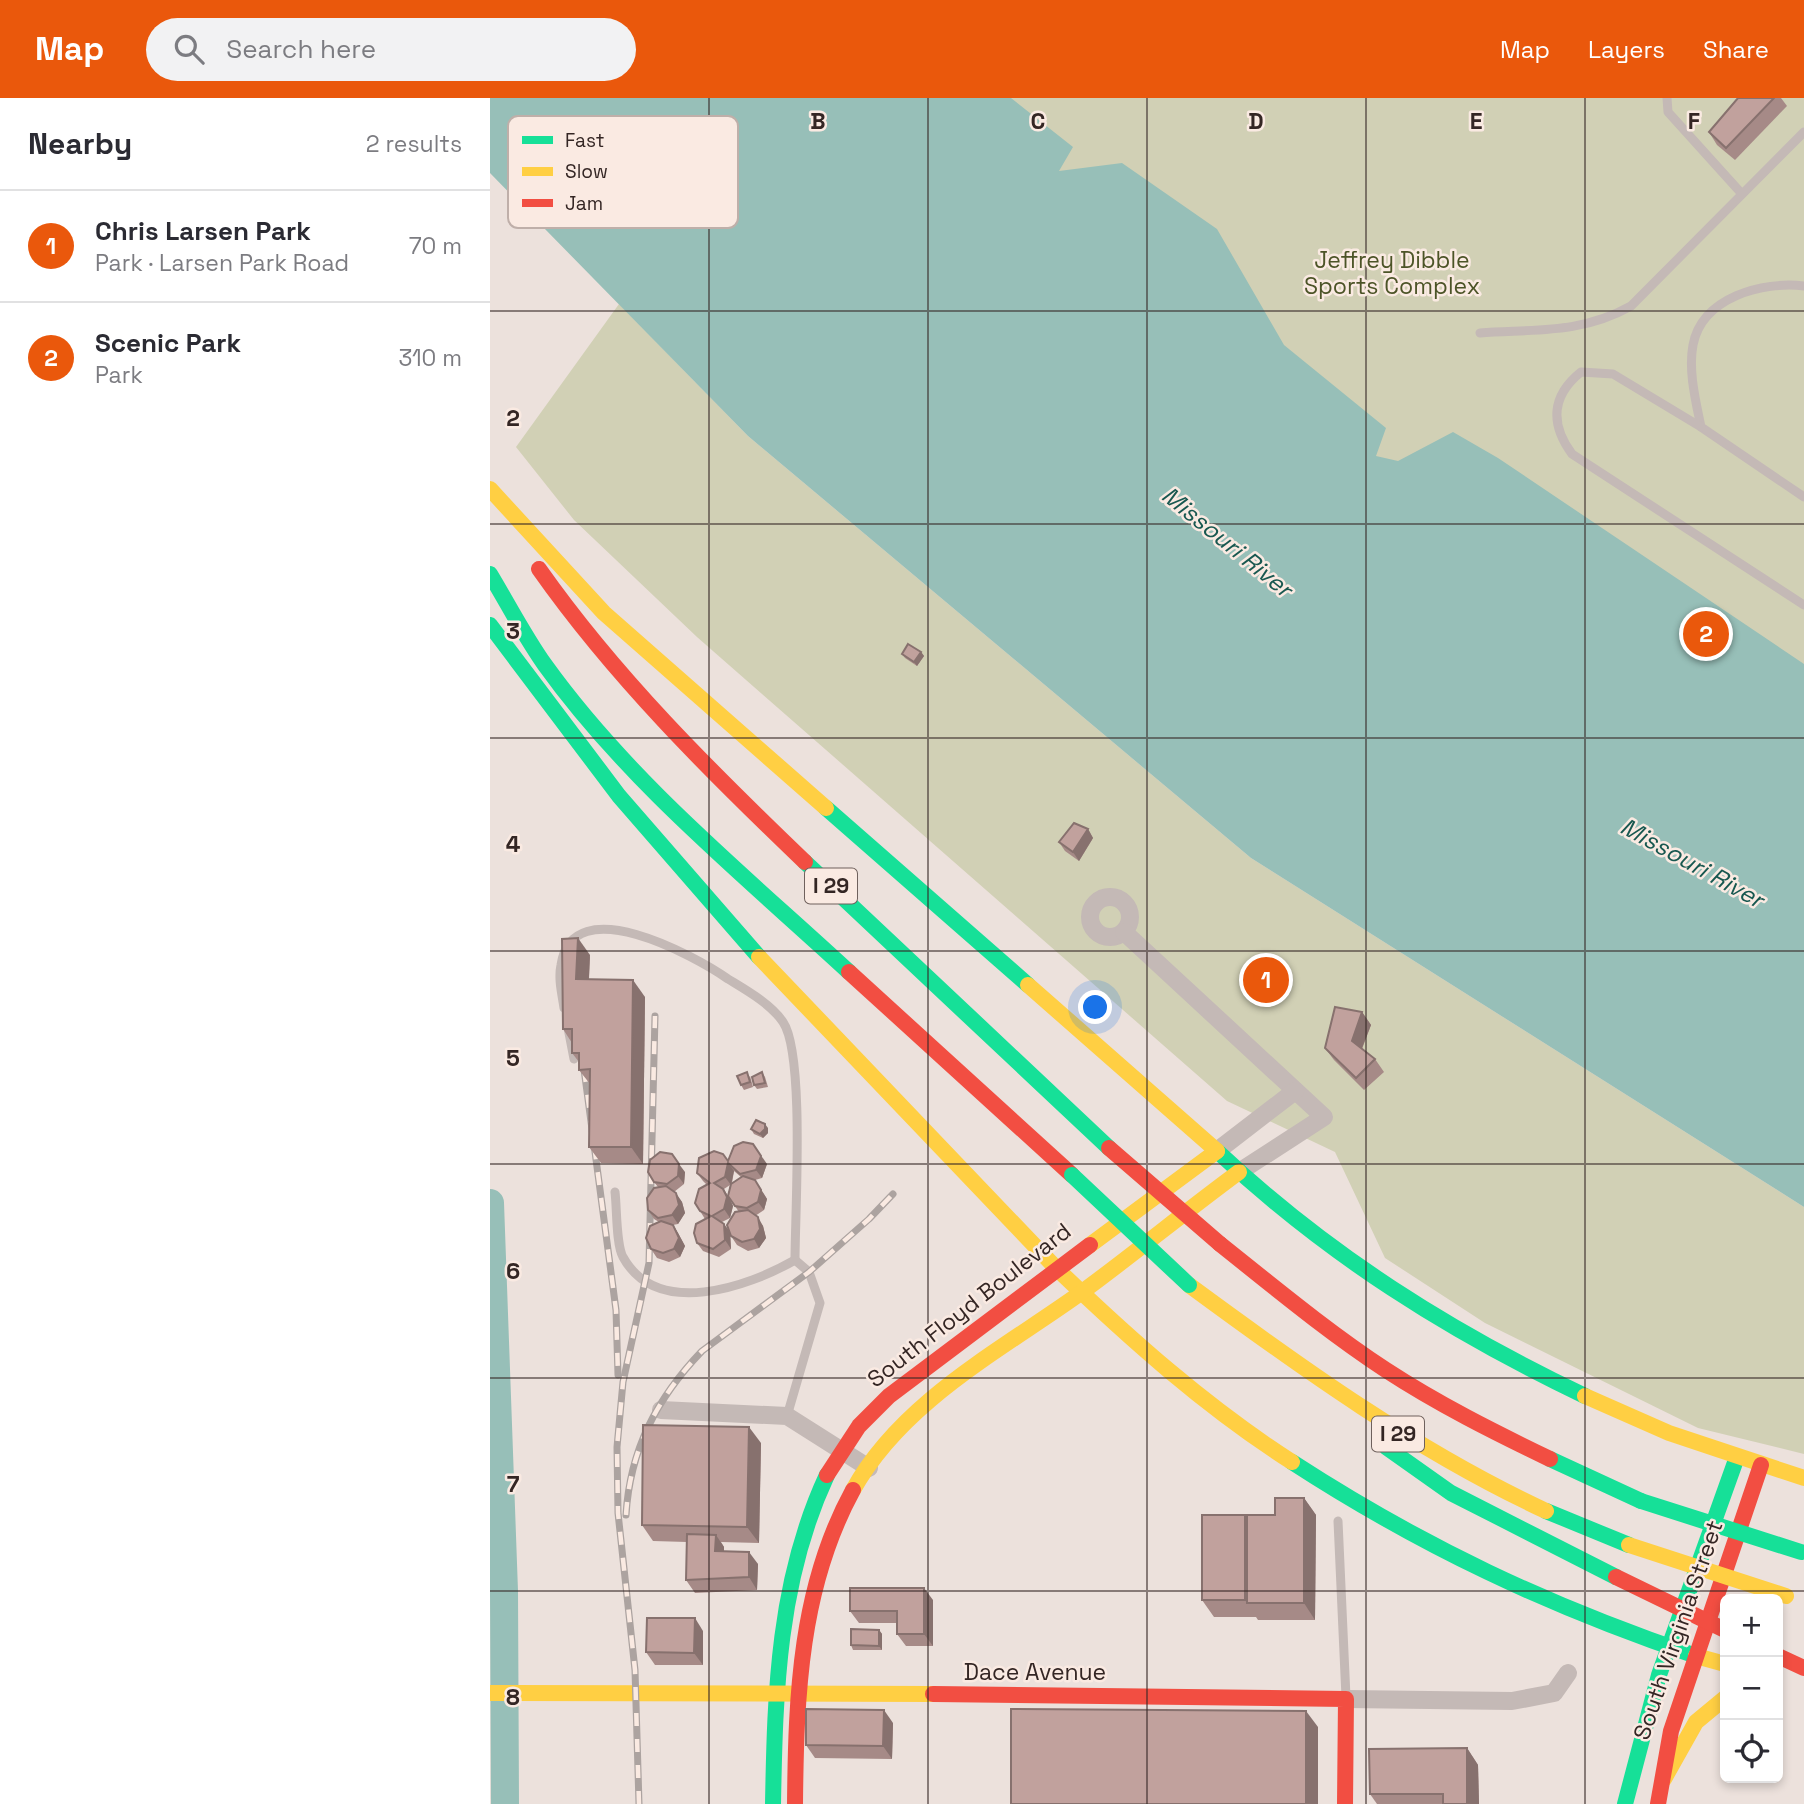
<!DOCTYPE html>
<meta charset="utf-8">
<style>
body{margin:0;font-family:"Space Grotesk",sans-serif;background:#f2f2f3;color:#2b2b33}
.controls{position:absolute;right:21px;bottom:21px;display:grid;overflow:hidden;border-radius:10px;box-shadow:0 4px 10px #0003}
.controls button{width:63px;height:63px;display:grid;place-items:center;padding:0;border:0;border-bottom:2px solid #e1e1e2;background:#fff;color:#2b2b33;font:35px sans-serif}
.you{position:absolute;left:606px;top:910px;width:24px;height:24px;margin:-18px;border:5px solid #fff;border-radius:50%;background:#1a73e8;box-shadow:0 0 0 10px #1a73e833}
.badge{display:grid;place-items:center;width:46px;height:46px;border-radius:50%;background:#ea580c;color:#fff;font-size:23px;font-weight:700}
.pin{position:absolute;translate:-50% -50%;border:4px solid #fff;box-shadow:0 2px 7px #0006}
.list{margin:0;padding:0;list-style:none}
h2{display:flex;justify-content:space-between;align-items:center;height:91px;margin:0;padding:0 28px;font-size:30px}
h2 small{font-size:23px;font-weight:400;color:#7c7c81}
.list li{display:grid;grid-template-columns:46px 1fr auto;gap:21px;align-items:center;box-sizing:border-box;height:112px;padding:0 28px;border-top:2px solid #e1e1e2}
.list b{display:block;font-size:26px;white-space:nowrap}
.list p{margin:0;font-size:23px;white-space:nowrap;color:#7c7c81}
.list em{font-size:23px;font-style:normal;color:#7c7c81}
.icon{flex:none;width:38px;height:38px;fill:none;stroke:currentColor;stroke-width:2;stroke-linecap:round;stroke-linejoin:round}
.map{position:relative;flex:none;width:1314px;height:1706px;overflow:hidden}
header{display:flex;align-items:center;gap:42px;box-sizing:border-box;height:98px;padding:0 35px;background:#ea580c;color:#fff}
header strong{font-size:33px}
nav{display:flex;gap:38px;margin-inline-start:auto;font-size:24px}
.search{width:490px;height:63px;background:#f2f2f3;display:flex;align-items:center;gap:18px;box-sizing:border-box;padding:0 24px;border-radius:38px;color:#7c7c81;font-size:26px}
main{display:flex}
aside{flex:1;background:#fff}
.map>svg:first-child{display:block}
</style>
<header>
<strong>Map</strong>
<div class="search"><svg class="icon" aria-label="search" viewBox="0 0 24 24"><circle cx="10" cy="10" r="6"/><path d="M15 15l6 6"/></svg>Search here</div>
<nav><a>Map</a><a>Layers</a><a>Share</a></nav>
</header>
<main>
<aside>
<h2>Nearby<small>2 results</small></h2>
<ul class="list">
<li><span class="badge">1</span><div><b>Chris Larsen Park</b><p>Park · Larsen Park Road</p></div><em>70 m</em></li>
<li><span class="badge">2</span><div><b>Scenic Park</b><p>Park</p></div><em>310 m</em></li>
</ul>
</aside>
<div class="map">
<svg width="1314" height="1706" viewBox="0 0 1314 1706">
<rect width="100%" height="100%" fill="#ece1dc"/>
<g fill="#d1d0b5">
<path d="M428,0H1314V673L923,399Z"/>
<path d="M129,206L258,338L761,760L1314,1109V1356L1208,1330L995,1225L895,1160L845,1054L737,1003L207,539L84,422L26,349Z"/>
</g>
<path fill="#97bfb8" d="M0,0H521L583,49L569,73L632,65L727,131L794,247L896,330L886,358L908,363L963,334L1008,360L1314,566V1109L761,760L258,338L0,75Z"/>
<g fill="none" stroke-linecap="round" stroke-linejoin="round">
<path stroke="#97bfb8" stroke-width="28" d="M0,1105L14,1493L15,1706"/>
<g stroke="#c4b9b6" stroke-width="9">
<path d="M1177,0L1178,14L1252,96"/>
<path d="M1314,188C1273,183 1212,199 1203,247C1198,273 1206,304 1211,329L1314,399"/>
<path d="M990,235C1045,231 1091,236 1141,208L1314,34"/>
<path d="M1211,329L1123,276L1091,274C1061,298 1060,326 1082,356L1314,507"/>
<path d="M74,910C72,896 68,881 71,867C82,790 205,858 238,881C256,892 281,906 293,924C315,956 305,1116 305,1162"/>
<path d="M78,930L84,961"/>
<path d="M125,1094C127,1110 126,1147 133,1159C167,1221 258,1189 305,1162L319,1174L330,1205L297,1318"/>
<path d="M848,1423L856,1599"/>
</g>
<g stroke="#c4b9b6" stroke-width="18">
<circle cx="620" cy="819" r="20"/>
<path d="M634,834L834,1019L749,1074"/>
<path d="M727,1053L805,993"/>
<path d="M171,1312L297,1318L379,1370"/>
<path d="M856,1601L1022,1603L1064,1595L1078,1575"/>
</g>
<g stroke="#16e098" stroke-width="16">
<path d="M0,476C18,506 35,539 55,567C139,684 254,777 359,874"/>
<path d="M0,527L129,698L269,859"/>
<path d="M336,710L538,887"/>
<path d="M315,764L619,1050"/>
<path d="M727,1053C838,1157 959,1233 1095,1298"/>
<path d="M896,1349L961,1395L1126,1479"/>
<path d="M1060,1361L1151,1403"/>
<path d="M802,1364C933,1449 1059,1508 1206,1558"/>
<path d="M1056,1413L1139,1447"/>
<path d="M283,1706C285,1593 288,1482 337,1377"/>
<path d="M1135,1706L1169,1577L1247,1359"/>
</g>
<g stroke="#ffcf43" stroke-width="16">
<path d="M0,391L114,515L336,710"/>
<path d="M269,859L566,1170"/>
<path d="M538,887L727,1053"/>
<path d="M600,1147L727,1053"/>
<path d="M566,1170C640,1241 716,1309 802,1364"/>
<path d="M699,1187C813,1271 927,1353 1056,1413"/>
<path d="M1095,1298L1179,1335L1314,1380"/>
<path d="M363,1392C412,1303 513,1251 592,1194C645,1155 696,1113 749,1074"/>
<path d="M1206,1558L1235,1566"/>
<path d="M0,1595L443,1596"/>
<path d="M1174,1681L1206,1624L1235,1600"/>
</g>
<g stroke="#f24e42" stroke-width="16">
<path d="M49,471C125,579 220,673 315,764"/>
<path d="M359,874L582,1077"/>
<path d="M730,1146C784,1189 838,1234 896,1272C948,1306 1004,1334 1060,1361"/>
<path d="M337,1377L369,1328L399,1298L600,1147"/>
<path d="M1288,1558L1314,1570"/>
<path d="M443,1596L856,1601L855,1706"/>
<path d="M305,1706C306,1597 310,1489 363,1392"/>
<path d="M1168,1706L1181,1633L1271,1367"/>
</g>
<defs>
<g id="rail">
<path d="M94,971L126,1212L128,1277"/>
<path d="M136,1417C140,1351 167,1300 212,1253L319,1174L379,1121L403,1096"/>
<path d="M149,1706L145,1572L128,1415L127,1349L133,1284L159,1165L165,918"/>
</g>
</defs>
<use href="#rail" stroke="#aca3a0" stroke-width="7"/>
<use href="#rail" stroke="#faeae2" stroke-width="4.5" stroke-dasharray="13" stroke-linecap="butt"/>
<g stroke="#16e098" stroke-width="16">
<path d="M582,1077L699,1187"/>
<path d="M1151,1403L1311,1454"/>
</g>
<path stroke="#ffcf43" stroke-width="16" d="M1139,1447L1296,1498"/>
<g stroke="#f24e42" stroke-width="16">
<path d="M619,1050L730,1146"/>
<path d="M1126,1479L1235,1532"/>
</g>
</g>
<g fill="#a68a87" fill-rule="evenodd">
<path d="M1248,0H1291L1297,8L1245,62L1227,47L1219,34Z"/>
<path d="M431,554L434,558L427,568L415,560L412,556Z"/>
<path d="M598,731L603,740L589,763L575,753L569,744Z"/>
<path d="M100,857L99,881L155,899L153,1066L111,1065L99,1049L100,986L89,972V964L82,955V945L73,931Z"/>
<path d="M872,914L881,927L872,951L885,961L894,974L874,992L844,962L835,950Z"/>
<path d="M272,974L275,979L278,989L267,991L264,987Z"/>
<path d="M260,978L263,989L254,992L251,987Z"/>
<path d="M278,1030V1035L273,1040L264,1036L261,1031Z"/>
<path d="M238,1063L277,1066L272,1080L265,1082L277,1101L274,1112L265,1118L273,1128L276,1140L269,1150L258,1153L247,1147L241,1138L240,1134L241,1151L229,1159L213,1153L207,1145L215,1121L210,1113L217,1087L213,1083L207,1075ZM244,1073L251,1079L242,1085ZM240,1087L238,1098L249,1114L240,1134L232,1124L240,1120L243,1108L234,1091Z"/>
<path d="M195,1074L194,1086L184,1094L192,1104L195,1115L188,1126L183,1127L188,1135L195,1148L190,1159L179,1164L167,1160L161,1151L169,1124L164,1121L158,1112L168,1089L164,1084Z"/>
<path d="M271,1345L269,1445L231,1444L234,1449V1453L268,1466L267,1492L205,1495L196,1482L197,1444L163,1443L152,1427Z"/>
<path d="M814,1400L826,1417L825,1522H768L766,1519H724L712,1502L755,1417L757,1421L785,1417Z"/>
<path d="M443,1502V1548H416L407,1536V1525H369L360,1513Z"/>
<path d="M389,1532L392,1536V1552H363L361,1547Z"/>
<path d="M213,1533V1567H165L156,1554Z"/>
<path d="M403,1625L402,1661L325,1660L316,1647Z"/>
<path d="M977,1650L988,1667L989,1706H887L880,1696Z"/>
</g>
<g fill="#87716e">
<path d="M431,554L434,558L427,568L424,564Z"/>
<path d="M598,731L603,740L589,763L583,754Z"/>
<path d="M88,840L100,857L98,897L86,881Z"/>
<path d="M143,882L155,899L153,1066L141,1049Z"/>
<path d="M872,914L881,927L870,955L862,943Z"/>
<path d="M275,1026L278,1030V1035L273,1040L270,1036Z"/>
<path d="M263,1046L277,1066L272,1080L266,1072Z"/>
<path d="M238,1065L244,1073L241,1087L235,1079Z"/>
<path d="M189,1066L195,1074L194,1086L188,1078Z"/>
<path d="M265,1082L277,1101L274,1112L268,1104Z"/>
<path d="M233,1091L239,1099L243,1108L240,1120L234,1111Z"/>
<path d="M186,1095L192,1104L195,1115L188,1126L182,1117Z"/>
<path d="M268,1119L273,1128L276,1140L269,1150L264,1141Z"/>
<path d="M234,1126L240,1134L241,1151L235,1142Z"/>
<path d="M183,1127L188,1135L195,1148L190,1159L184,1151Z"/>
<path d="M259,1329L271,1345L269,1445L257,1429Z"/>
<path d="M814,1400L826,1417L825,1522L814,1505Z"/>
<path d="M755,1417L766,1434L757,1505L755,1502Z"/>
<path d="M226,1437L234,1449V1466L225,1453Z"/>
<path d="M259,1454L268,1466L267,1492L259,1479Z"/>
<path d="M434,1490L443,1502V1548L434,1536Z"/>
<path d="M205,1520L213,1533V1567L204,1555Z"/>
<path d="M389,1532L392,1536V1552L389,1548Z"/>
<path d="M394,1612L403,1625L402,1661L393,1648Z"/>
<path d="M816,1613L828,1629V1706H816Z"/>
<path d="M977,1650L988,1667L989,1706H977Z"/>
</g>
<g fill="#c1a19d" stroke="#87716e" stroke-width="2">
<path d="M1248,0H1284L1236,50L1219,34Z"/>
<path d="M418,546L431,554L424,564L412,556Z"/>
<path d="M584,725L598,731L583,754L569,744Z"/>
<path d="M88,840L86,881L143,882L141,1049H99L100,971L89,972V955H82V931H73L72,841Z"/>
<path d="M845,909L872,914L862,943L885,961L866,980L835,950Z"/>
<path d="M257,974L260,984L251,987L247,978Z"/>
<path d="M272,974L275,985L264,987L262,979Z"/>
<path d="M266,1022L275,1026V1031L270,1036L261,1031Z"/>
<path d="M253,1044L263,1046L271,1058L266,1072L250,1076L238,1065L235,1079L224,1085L233,1091L237,1099L234,1111L222,1118L234,1126L235,1142L223,1151L207,1145L204,1135L206,1126L221,1118L210,1113L205,1105L209,1091L220,1085L207,1075L209,1060L224,1053L233,1056L238,1063L244,1048Z"/>
<path d="M170,1054L182,1056L189,1066L188,1078L177,1086L164,1084L158,1074L160,1062Z"/>
<path d="M253,1078L265,1082L271,1092L268,1104L257,1110L245,1108L238,1098L241,1086Z"/>
<path d="M176,1088L186,1095L189,1107L182,1117L168,1120L158,1112L157,1100L164,1090Z"/>
<path d="M258,1112L268,1119L270,1131L264,1141L252,1144L241,1138L237,1127L245,1114Z"/>
<path d="M171,1123L183,1127L189,1140L184,1151L173,1155L161,1151L156,1140L160,1128Z"/>
<path d="M153,1327L259,1329L257,1429L152,1427Z"/>
<path d="M785,1400H814V1505H757V1417H785Z"/>
<rect x="712" y="1417" width="43" height="85"/>
<path d="M197,1436L226,1437L225,1453L259,1454V1479L196,1482Z"/>
<path d="M360,1490H434V1536H407V1513H360Z"/>
<path d="M157,1520H205L204,1555L156,1554Z"/>
<path d="M361,1531L389,1532V1548L361,1547Z"/>
<path d="M316,1611L394,1612L393,1648L316,1647Z"/>
<path d="M521,1611L816,1613V1706H521Z"/>
<path d="M977,1650V1706H953V1696H880L879,1651Z"/>
</g>
<path fill="none" stroke="#342624" stroke-width="2" stroke-opacity="0.55" d="M219,0V1706M438,0V1706M657,0V1706M876,0V1706M1095,0V1706M0,213H1314M0,426H1314M0,640H1314M0,853H1314M0,1066H1314M0,1280H1314M0,1493H1314"/>
<g text-anchor="middle" stroke-width="5" stroke-linejoin="round" paint-order="stroke">
<g fill="#faeae2" stroke="#6f615d" stroke-width="2">
<rect x="315" y="770.5" width="52" height="35" rx="5"/>
<rect x="882" y="1318.5" width="52" height="35" rx="5"/>
</g>
<g font-size="21" font-weight="bold" fill="#342624">
<text x="341" y="795">I 29</text>
<text x="908" y="1343">I 29</text>
</g>
<g font-size="23" fill="#4c5427" stroke="#faeae2">
<text x="902" y="170">Jeffrey Dibble<tspan x="902" dy="26">Sports Complex</tspan></text>
</g>
<g font-size="23" fill="#342624" stroke="#faeae2">
<text transform="translate(479 1207) rotate(-38)" y="8">South Floyd Boulevard</text>
<text transform="translate(1188 1532) rotate(-71)" y="8">South Virginia Street</text>
<text x="545" y="1582">Dace Avenue</text>
</g>
<g font-size="24" font-style="italic" fill="#185850" stroke="#faeae2">
<text transform="translate(737 444) rotate(39)" y="8">Missouri River</text>
<text transform="translate(1202 765) rotate(29)" y="8">Missouri River</text>
</g>
</g>
<rect x="18" y="18" width="230" height="112" rx="10" fill="#faeae2" stroke="#bfafa9" stroke-width="2"/>
<rect x="32" y="38" width="31" height="8" fill="#16e098"/>
<rect x="32" y="69" width="31" height="9" fill="#ffcf43"/>
<rect x="32" y="101" width="31" height="8" fill="#f24e42"/>
<g font-size="19" fill="#342624">
<text x="75" y="49">Fast</text>
<text x="75" y="80">Slow</text>
<text x="75" y="112">Jam</text>
</g>
<g font-size="23" text-anchor="middle" font-weight="bold" fill="#342624" stroke="#faeae2" stroke-width="5" stroke-linejoin="round" paint-order="stroke">
<text x="328" y="31">B</text>
<text x="548" y="31">C</text>
<text x="766" y="31">D</text>
<text x="986" y="31">E</text>
<text x="1204" y="31">F</text>
<text x="23" y="328">2</text>
<text x="23" y="541">3</text>
<text x="23" y="754">4</text>
<text x="23" y="968">5</text>
<text x="23" y="1181">6</text>
<text x="23" y="1394">7</text>
<text x="23" y="1607">8</text>
</g>
</svg>
<div class="controls">
<button>+</button>
<button>−</button>
<button><svg class="icon" aria-label="locate" viewBox="0 0 24 24"><circle cx="12" cy="12" r="6"/><path d="M12 2v4M12 18v4M2 12h4M18 12h4"/></svg></button>
</div>
<div class="you"></div>
<div class="pin badge" style="left:776px;top:882px">1</div>
<div class="pin badge" style="left:1216px;top:536px">2</div>
</div>
</main>
